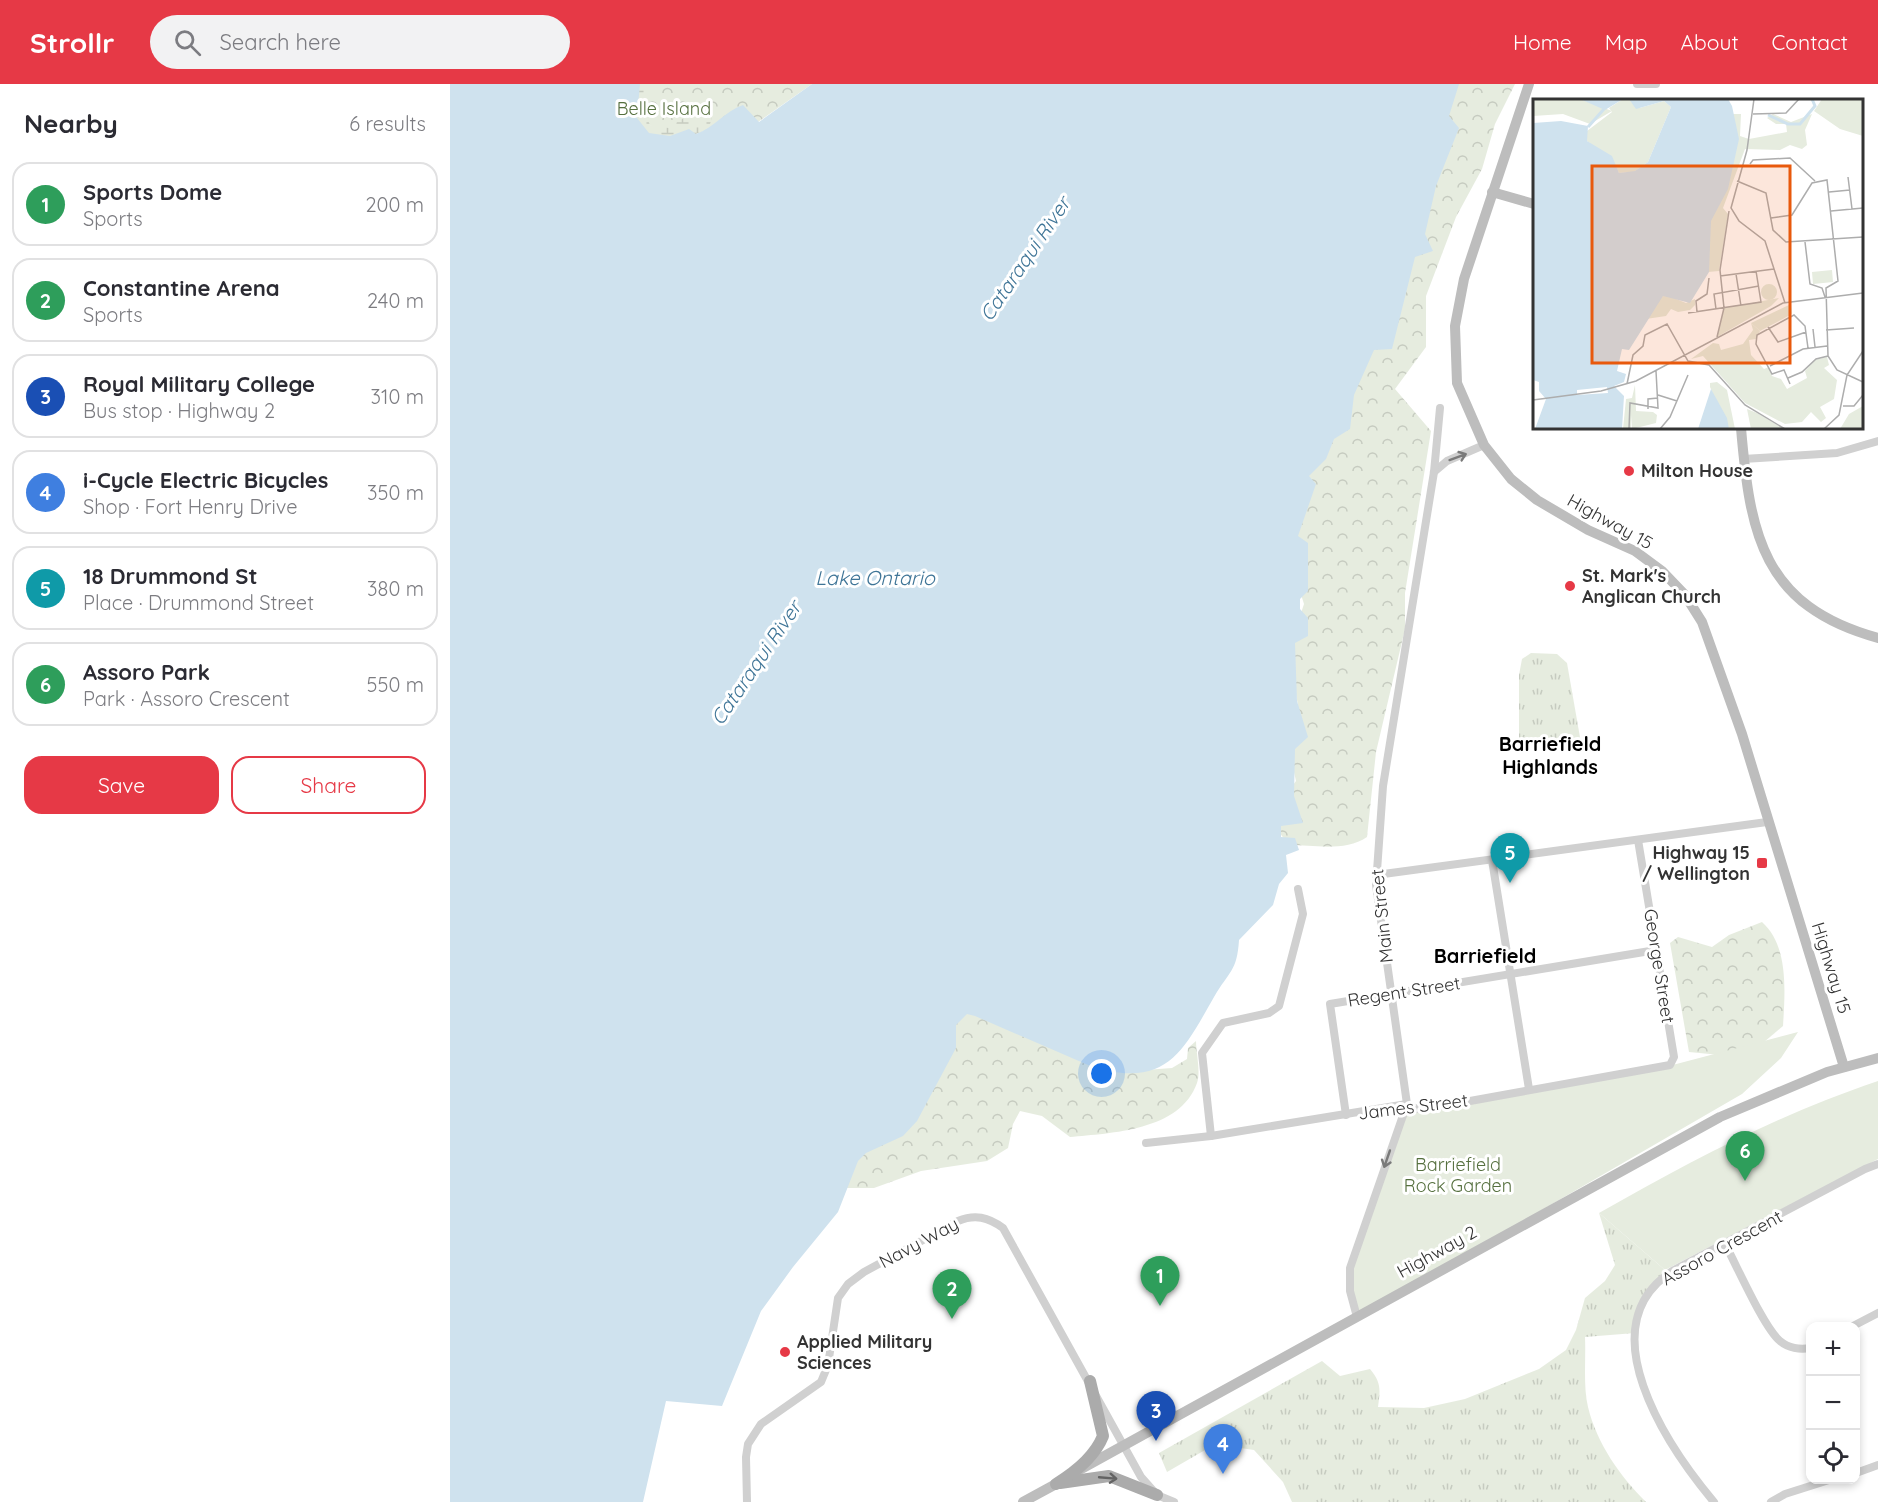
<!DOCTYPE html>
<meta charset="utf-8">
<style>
body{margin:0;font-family:Quicksand,sans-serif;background:#f2f2f3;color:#2b2b33}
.controls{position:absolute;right:18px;bottom:18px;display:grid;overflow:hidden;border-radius:12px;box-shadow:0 3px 9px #0003}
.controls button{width:54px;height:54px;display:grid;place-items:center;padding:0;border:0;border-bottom:2px solid #e1e1e2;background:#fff;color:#2b2b33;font:30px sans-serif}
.you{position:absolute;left:652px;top:990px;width:21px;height:21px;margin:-15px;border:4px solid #fff;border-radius:50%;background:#1a73e8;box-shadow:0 0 0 9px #1a73e833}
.badge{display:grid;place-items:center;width:39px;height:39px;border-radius:50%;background:#e63946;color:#fff;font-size:20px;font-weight:700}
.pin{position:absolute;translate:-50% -50px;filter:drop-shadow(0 2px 3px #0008)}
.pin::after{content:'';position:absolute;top:32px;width:21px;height:18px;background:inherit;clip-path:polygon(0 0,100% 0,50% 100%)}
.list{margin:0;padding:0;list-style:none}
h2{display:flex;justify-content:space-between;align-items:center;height:78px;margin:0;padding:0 24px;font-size:26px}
h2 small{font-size:20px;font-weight:400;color:#7c7c81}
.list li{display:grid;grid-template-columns:39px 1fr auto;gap:18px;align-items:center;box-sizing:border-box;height:84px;margin:0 12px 12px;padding:0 12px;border:2px solid #e1e1e2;border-radius:18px}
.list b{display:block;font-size:22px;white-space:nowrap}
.list p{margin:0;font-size:20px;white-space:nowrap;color:#7c7c81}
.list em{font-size:20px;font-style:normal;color:#7c7c81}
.actions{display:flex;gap:12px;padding:18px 24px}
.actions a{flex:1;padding:14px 0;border:2px solid #e63946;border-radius:18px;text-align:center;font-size:21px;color:#e63946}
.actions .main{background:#e63946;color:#fff}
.icon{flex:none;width:33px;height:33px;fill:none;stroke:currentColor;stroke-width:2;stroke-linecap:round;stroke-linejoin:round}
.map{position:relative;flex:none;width:1428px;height:1418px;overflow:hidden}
header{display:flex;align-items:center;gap:36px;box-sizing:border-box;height:84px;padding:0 30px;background:#e63946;color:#fff}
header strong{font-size:28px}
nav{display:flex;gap:33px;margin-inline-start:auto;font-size:21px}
.search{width:420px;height:54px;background:#f2f2f3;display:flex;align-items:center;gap:15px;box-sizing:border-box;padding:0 21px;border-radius:33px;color:#7c7c81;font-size:22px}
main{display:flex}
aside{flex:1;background:#fff}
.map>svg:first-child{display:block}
</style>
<header>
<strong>Strollr</strong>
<div class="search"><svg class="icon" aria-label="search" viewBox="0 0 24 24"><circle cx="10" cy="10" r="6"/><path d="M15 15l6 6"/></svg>Search here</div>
<nav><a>Home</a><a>Map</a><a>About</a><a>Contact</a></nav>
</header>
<main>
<aside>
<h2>Nearby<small>6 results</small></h2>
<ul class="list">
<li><span class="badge" style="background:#2e9e5b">1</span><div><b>Sports Dome</b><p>Sports</p></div><em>200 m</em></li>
<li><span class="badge" style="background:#2e9e5b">2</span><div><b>Constantine Arena</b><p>Sports</p></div><em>240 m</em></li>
<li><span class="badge" style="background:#1a4fb4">3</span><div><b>Royal Military College</b><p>Bus stop · Highway 2</p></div><em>310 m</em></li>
<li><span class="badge" style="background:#3f7fe0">4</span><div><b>i-Cycle Electric Bicycles</b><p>Shop · Fort Henry Drive</p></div><em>350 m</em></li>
<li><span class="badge" style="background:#0f9aa8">5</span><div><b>18 Drummond St</b><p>Place · Drummond Street</p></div><em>380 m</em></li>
<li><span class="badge" style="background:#2e9e5b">6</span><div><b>Assoro Park</b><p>Park · Assoro Crescent</p></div><em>550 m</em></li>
</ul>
<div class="actions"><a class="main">Save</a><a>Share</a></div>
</aside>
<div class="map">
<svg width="1428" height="1418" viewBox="0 0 1428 1418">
<defs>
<pattern id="grass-tufts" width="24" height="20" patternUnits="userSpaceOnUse" patternTransform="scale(1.5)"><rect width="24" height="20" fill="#e6ecdf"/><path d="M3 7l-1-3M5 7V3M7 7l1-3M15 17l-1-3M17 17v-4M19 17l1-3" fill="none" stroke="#c6cbc0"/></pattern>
<pattern id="forest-crowns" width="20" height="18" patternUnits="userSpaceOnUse" patternTransform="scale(1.5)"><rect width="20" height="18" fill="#e6ecdf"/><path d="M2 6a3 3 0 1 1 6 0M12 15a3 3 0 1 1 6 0" fill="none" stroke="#c6cbc0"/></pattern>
<pattern id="wetland-marsh" width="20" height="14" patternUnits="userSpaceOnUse" patternTransform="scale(1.5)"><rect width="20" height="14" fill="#e6ecdf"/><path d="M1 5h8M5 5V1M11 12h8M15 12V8" fill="none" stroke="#c6cbc0"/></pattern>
</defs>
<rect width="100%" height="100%" fill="#fff"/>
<g fill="url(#grass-tufts)">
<path d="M1081,569L1107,570L1117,579L1131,659L1069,662V591L1072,575Z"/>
<path d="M1149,1129L1215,1186L1200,1207L1185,1249L1135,1253C1136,1275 1133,1302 1138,1323C1147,1360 1170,1392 1196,1418H842L833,1398L804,1366L770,1361L764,1365L762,1362L717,1388L709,1369L872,1277L890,1292L920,1285C932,1299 930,1307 928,1323L974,1324L1015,1315L1089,1285L1116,1266L1126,1246L1135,1214L1155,1197L1165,1181Z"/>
</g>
<g fill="url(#forest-crowns)">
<path d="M190,0H362L308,38L220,52L187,34Z"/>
<path d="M988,0H1065L1045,40L1032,85L1006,133L976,212V263L945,305L981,347L955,509V545L926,668L917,753C895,768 864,761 839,761L818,734L846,697L836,653L848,621L844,601L835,577L854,520L847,498L837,435Z"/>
<path d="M1312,838C1339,862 1335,908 1333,942L1307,964L1270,971L1239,968L1220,859L1228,853L1262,863L1279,851Z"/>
<path d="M520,920L682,987L722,984L737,975L738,964L746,957C746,969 751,988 747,999C730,1047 661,1049 620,1053L592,1032L570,1027L563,1040L558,1064L537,1077L471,1087L424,1104H389L499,934Z"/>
</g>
<path fill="url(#wetland-marsh)" d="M174,0H200V13L194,27L200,41L219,44C233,33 244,27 262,34L258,46L227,56H193Z"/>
<g fill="#e6ecdf">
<path d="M1348,948L1331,974L1292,1010L907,1233L898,1196L957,1020L967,1025L1215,983Z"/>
<path d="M1428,997V1075L1215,1186L1149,1129C1243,1076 1325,1032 1428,997Z"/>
</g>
<path fill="#cfe2ee" d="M0,0H190L187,34L199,49L220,52L239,45L246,50C264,44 275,27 293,21L309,38L362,0H1009L999,32L1009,44L986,102L975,150L983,167L965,173L942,265L924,266L904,311L900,345L884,355L876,375L859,392L866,400L848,452L858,459V507L850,515V525L858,534V552L845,559L847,617L858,653L845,665L844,712L853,739L831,742V753L845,754L849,766L836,771L838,789L829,800L823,821L789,856C787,888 779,887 764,913C732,969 717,1003 645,984L525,932L517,930L506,941V964L467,1037L453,1052L416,1069L408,1077L388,1128L343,1183L311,1227L272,1322L216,1317L193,1418H0Z"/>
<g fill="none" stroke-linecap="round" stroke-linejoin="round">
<g stroke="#d0d0d0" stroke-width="8">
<path d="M1187,0H1206"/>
<path d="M1293,375L1387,369L1428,357"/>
<path d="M984,388L997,377L1034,361"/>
<path d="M1042,776L1079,1005"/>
<path d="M926,791L1317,738"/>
<path d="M896,1031L880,920L1206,866"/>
<path d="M761,1052L752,969L773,939L819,929L829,922L853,830L848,805"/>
<path d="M696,1059L761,1052L957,1020L967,1025L1009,1019L1220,981L1224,973L1188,756"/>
<path d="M1275,1160C1287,1182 1314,1244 1330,1257C1338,1264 1350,1266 1360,1264"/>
<path d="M907,1233L900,1207V1184L957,1020L926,801L933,702L984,388L990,324"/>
<path d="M1403,1242L1428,1229"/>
<path d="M1406,1389L1428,1381"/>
<path d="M297,1418L296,1373L298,1360L311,1340L371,1298L378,1281L388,1214L398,1200L414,1188L508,1137C525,1130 538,1133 553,1144L691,1393L707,1411L724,1418"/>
<path d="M1264,1418C1218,1363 1135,1241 1224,1186L1415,1085L1428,1080"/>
<path d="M1321,1418L1335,1410L1379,1396"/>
</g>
<g stroke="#bdbdbd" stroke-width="10">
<path d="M1079,0L1014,195L1005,242L1007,299L1034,361L1061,395L1087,416L1138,446L1185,467L1212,487L1235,511L1252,538L1292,650L1394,983"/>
<path d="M1042,108L1084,120"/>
<path d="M1291,344C1300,450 1312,522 1428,554"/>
<path d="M631,1385L1270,1033L1377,988L1428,974"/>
<path d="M573,1418L606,1400"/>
</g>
<g stroke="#ababab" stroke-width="12">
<path d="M610,1399L659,1392L707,1411"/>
<path d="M606,1400C624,1389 645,1372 653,1352L640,1297"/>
</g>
</g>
<defs><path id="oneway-shaft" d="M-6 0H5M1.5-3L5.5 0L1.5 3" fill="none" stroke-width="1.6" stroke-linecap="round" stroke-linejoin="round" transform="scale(1.5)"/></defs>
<g stroke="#7a7a7a">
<use href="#oneway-shaft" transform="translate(1008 373) rotate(-20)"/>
<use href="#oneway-shaft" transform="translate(937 1075) rotate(109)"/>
</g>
<use stroke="#636363" href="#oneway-shaft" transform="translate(658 1394) rotate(5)"/>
<g fill="#e63946" stroke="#fff" stroke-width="2">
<circle cx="1179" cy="387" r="6"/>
<circle cx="1120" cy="502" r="6"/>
<rect x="1306" y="773" width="12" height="12" rx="3"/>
<circle cx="335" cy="1268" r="6"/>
</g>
<g text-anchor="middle" stroke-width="6" stroke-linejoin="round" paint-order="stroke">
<g font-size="18" fill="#56703f" stroke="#fff">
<text x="214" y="31">Belle Island</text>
<text x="1008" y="1087">Barriefield<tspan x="1008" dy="21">Rock Garden</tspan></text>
</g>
<g font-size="18" font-weight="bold" fill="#333" stroke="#fff" text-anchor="start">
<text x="1191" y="393">Milton House</text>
<text x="1132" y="498">St. Mark's<tspan x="1132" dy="21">Anglican Church</tspan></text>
<text x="1300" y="775" text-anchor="end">Highway 15<tspan x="1300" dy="21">/ Wellington</tspan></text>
<text x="347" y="1264">Applied Military<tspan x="347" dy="21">Sciences</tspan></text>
</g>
<g font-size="18" fill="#333" stroke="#fff">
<text transform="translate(1160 438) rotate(29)" y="6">Highway 15</text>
<text transform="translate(932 832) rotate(-96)" y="6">Main Street</text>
<text transform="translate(1209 882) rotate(81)" y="6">George Street</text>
<text transform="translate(1381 884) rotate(73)" y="6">Highway 15</text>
<text transform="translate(954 908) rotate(-9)" y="6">Regent Street</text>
<text transform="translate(963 1023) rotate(-7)" y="6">James Street</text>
<text transform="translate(469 1159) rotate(-28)" y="6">Navy Way</text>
<text transform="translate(1272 1164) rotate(-29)" y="6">Assoro Crescent</text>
<text transform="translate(987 1168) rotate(-29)" y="6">Highway 2</text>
</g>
<g font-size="20" font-style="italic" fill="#3f7597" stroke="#fff">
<text transform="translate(575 175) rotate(-56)" y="7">Cataraqui River</text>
<text x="425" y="501">Lake Ontario</text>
<text transform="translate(306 579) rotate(-56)" y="7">Cataraqui River</text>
</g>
<g font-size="20" font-weight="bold" fill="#000" stroke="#fff">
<text x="1100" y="667">Barriefield<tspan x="1100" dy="23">Highlands</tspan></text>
<text x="1035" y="879">Barriefield</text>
</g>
</g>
<g transform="translate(1083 15)">
<rect width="330" height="330" fill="#fff"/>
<path d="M0,0H47L79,12L57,25L30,15L0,17ZM289,0H330V37L307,30L281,12ZM218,224L227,232L223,240L216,241L218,256L231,270L236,268L239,277L248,280L254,290L274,279L272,272L282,261L294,258L296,266L291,269L304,281L301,300L287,308L293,319L288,323L278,313L269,323L252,325L212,304L170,257L158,260L180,244L186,245L188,251L210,245L220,231Z" fill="#e6ecdf"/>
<path d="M90,0H96L103,10L131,2L138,8L115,63L101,73L86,74L80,62L54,42V32L79,13L76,9ZM199,15H208L207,37L216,40L254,33L253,25H243L234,19L240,15L258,23L279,15L272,31L274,46L269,50L257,46L247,51L212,50L190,109L195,115L186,172L175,173V128L205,38ZM228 193a8 8 0 1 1 16 0a8 8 0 1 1-16 0ZM131,195L153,204L162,200V206L157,211L145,213L138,210L133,217L113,220ZM184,283L194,291L202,330H196L177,288V284Z" fill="#e6ecdf"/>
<path d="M96,0L109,11L123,5L103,20L88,1Z" fill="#e6ecdf"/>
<path d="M299,171L300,183L280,185L279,173ZM246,199L238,207L184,238L191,209ZM258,205L259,215L227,232L218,224ZM102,286L103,312L120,313L124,316L123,324L99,330V316L98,330H90L93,300L99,299ZM330,307V330H307L316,315ZM214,310L224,314L251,330H218Z" fill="#e6ecdf"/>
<path d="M47,0H90L72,11ZM96,0H195L199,7L206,40L195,90L178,122L176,173L157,204L130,197L96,251L89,250L84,272L93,275L91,283L81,287L91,297L89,330H2L13,300L6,292V283L0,281V24L28,22L55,27L54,42L79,57L86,74L102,72L115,63L138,8L131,2L103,10ZM74,288L75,294L44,296V291ZM178,290L194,319L196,330H165Z" fill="#cfe2ee" fill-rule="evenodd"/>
<path fill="none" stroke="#cfe2ee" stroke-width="3" d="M235,16L255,25H267L282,7L279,0M55,28L71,10"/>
<path fill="none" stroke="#adadad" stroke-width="1.5" d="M221,0L214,51L198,109L206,122L232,142L252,204M220,15L253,14L266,0M217,65L220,61L257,59L282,82M315,78L319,110M204,82L233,94L240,131L253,143L330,138M296,93L317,91M298,112L330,109M238,119L259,116L279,84L294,81L305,182L293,189L295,257L304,271L330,283M272,143L277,185L289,189L292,198M203,175L208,207M187,177L241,170M183,210L181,195L226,187M164,213L163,202L174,195L176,179M155,214L228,203L223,172M235,228L245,243L273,233M280,230L282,248M293,231L321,229M184,238L191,209L187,171L196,112M237,267L270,250L294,247M255,279L269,273L283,260L295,257M94,285L100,256L110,247L112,236L134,225L155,262L176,266L212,306L252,330M257,285L251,271L239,275L223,245L224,236L261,216L272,227L275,249M125,296L144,302M0,301L68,292L103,282L250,204L330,194M310,307H321L330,296M115,310V300L125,299M96,330L97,304L125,309L123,272M127,330L137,318L155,276M291,330L306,316L314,276L330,252"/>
<path fill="#e8590c" fill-opacity="0.15" stroke="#e8590c" stroke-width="3" d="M59,67H257V264H59Z"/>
<rect width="330" height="330" fill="none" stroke="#333" stroke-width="3"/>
</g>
</svg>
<div class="controls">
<button>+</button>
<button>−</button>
<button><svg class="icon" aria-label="locate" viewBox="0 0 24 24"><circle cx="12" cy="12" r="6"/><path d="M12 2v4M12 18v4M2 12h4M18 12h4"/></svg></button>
</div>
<div class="you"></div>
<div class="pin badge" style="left:710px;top:1222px;background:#2e9e5b">1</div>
<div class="pin badge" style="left:502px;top:1235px;background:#2e9e5b">2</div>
<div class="pin badge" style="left:706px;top:1357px;background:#1a4fb4">3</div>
<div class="pin badge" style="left:773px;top:1390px;background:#3f7fe0">4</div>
<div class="pin badge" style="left:1060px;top:799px;background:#0f9aa8">5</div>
<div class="pin badge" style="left:1295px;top:1097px;background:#2e9e5b">6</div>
</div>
</main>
